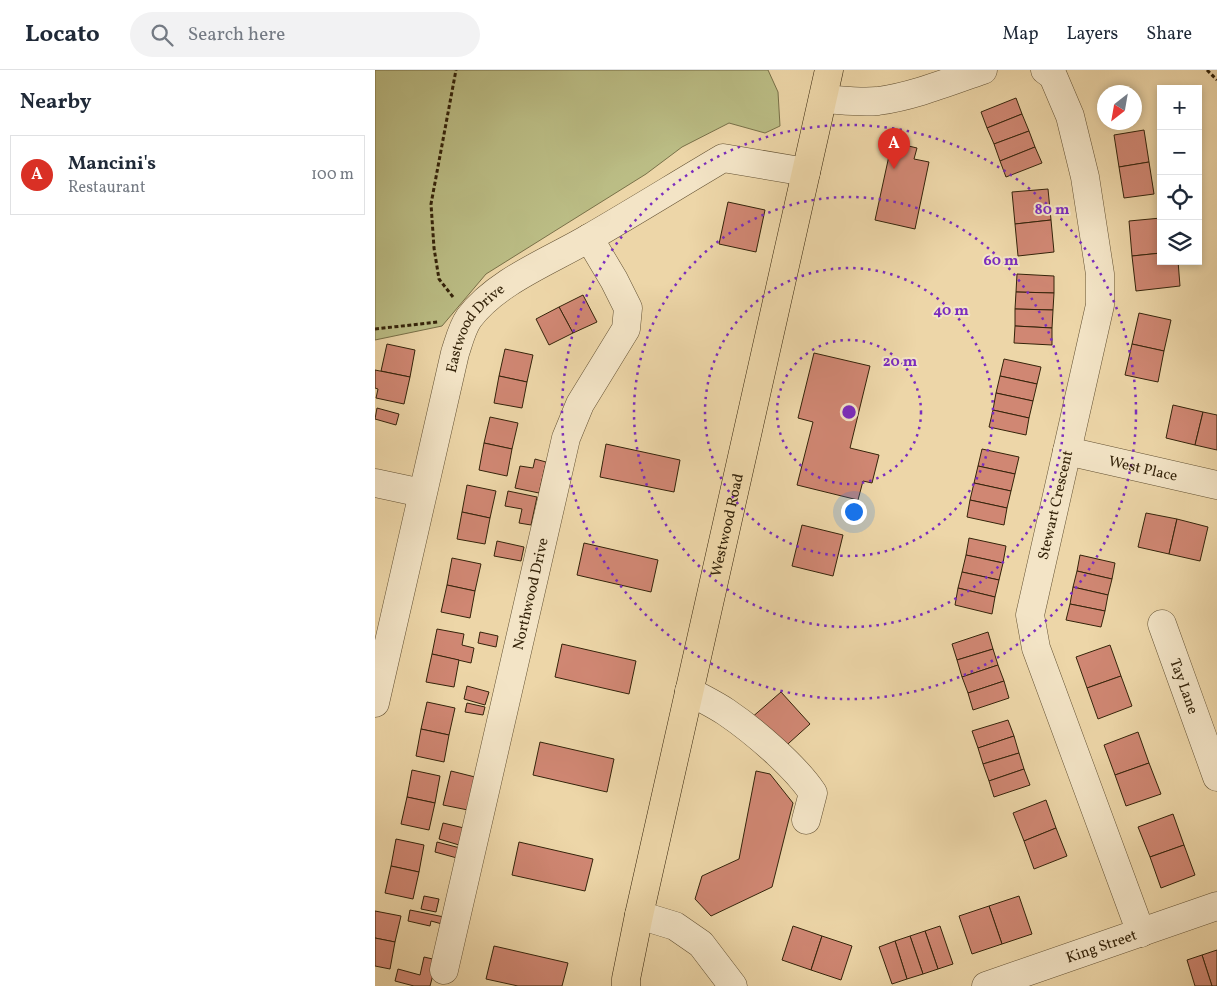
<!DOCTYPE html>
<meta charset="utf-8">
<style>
body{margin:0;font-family:Vollkorn,serif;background:#f2f2f3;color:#1f2937}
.controls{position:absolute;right:15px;top:15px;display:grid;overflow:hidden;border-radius:0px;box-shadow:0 2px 8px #0003}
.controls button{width:45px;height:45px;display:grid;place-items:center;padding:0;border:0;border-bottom:1px solid #e0e1e3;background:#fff;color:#1f2937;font:25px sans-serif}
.compass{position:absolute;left:722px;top:15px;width:45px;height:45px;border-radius:50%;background:#fff;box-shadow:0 2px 8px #0003;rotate:211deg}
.you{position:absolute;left:478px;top:441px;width:18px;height:18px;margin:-12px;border:4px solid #fff;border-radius:50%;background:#1a73e8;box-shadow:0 0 0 8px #1a73e833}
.badge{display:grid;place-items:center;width:32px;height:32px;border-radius:50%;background:#d93025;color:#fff;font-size:16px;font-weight:700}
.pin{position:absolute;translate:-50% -41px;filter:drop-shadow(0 1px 2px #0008)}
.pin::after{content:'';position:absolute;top:26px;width:18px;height:15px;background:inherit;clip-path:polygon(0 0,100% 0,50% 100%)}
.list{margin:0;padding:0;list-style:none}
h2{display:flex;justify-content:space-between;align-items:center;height:65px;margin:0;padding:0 20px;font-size:21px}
h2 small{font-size:16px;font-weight:400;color:#747a83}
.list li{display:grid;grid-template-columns:32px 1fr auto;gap:15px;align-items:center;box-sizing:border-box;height:80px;margin:0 10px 10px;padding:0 10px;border:1px solid #e0e1e3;border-radius:0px}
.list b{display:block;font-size:19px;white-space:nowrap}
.list p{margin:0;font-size:16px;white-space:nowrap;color:#747a83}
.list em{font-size:16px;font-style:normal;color:#747a83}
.icon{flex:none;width:28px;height:28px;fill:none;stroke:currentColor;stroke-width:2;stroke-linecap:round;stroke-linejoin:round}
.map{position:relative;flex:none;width:842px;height:916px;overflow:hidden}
header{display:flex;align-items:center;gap:30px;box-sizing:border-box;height:70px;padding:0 25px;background:#fff;border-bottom:1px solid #e0e1e3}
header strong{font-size:24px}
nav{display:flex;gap:28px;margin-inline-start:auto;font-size:18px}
.search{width:350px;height:45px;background:#f2f2f3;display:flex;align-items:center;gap:12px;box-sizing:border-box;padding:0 18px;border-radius:28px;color:#747a83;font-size:19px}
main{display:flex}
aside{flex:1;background:#fff}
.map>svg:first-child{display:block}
</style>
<header>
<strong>Locato</strong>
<div class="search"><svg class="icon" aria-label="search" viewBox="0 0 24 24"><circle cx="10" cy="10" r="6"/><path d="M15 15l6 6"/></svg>Search here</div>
<nav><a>Map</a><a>Layers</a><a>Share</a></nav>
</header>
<main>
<aside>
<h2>Nearby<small></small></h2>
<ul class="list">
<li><span class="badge">A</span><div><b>Mancini's</b><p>Restaurant</p></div><em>100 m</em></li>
</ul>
</aside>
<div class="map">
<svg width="842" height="916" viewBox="0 0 842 916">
<rect width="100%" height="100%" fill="#edd6a8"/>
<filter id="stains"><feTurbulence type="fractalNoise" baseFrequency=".004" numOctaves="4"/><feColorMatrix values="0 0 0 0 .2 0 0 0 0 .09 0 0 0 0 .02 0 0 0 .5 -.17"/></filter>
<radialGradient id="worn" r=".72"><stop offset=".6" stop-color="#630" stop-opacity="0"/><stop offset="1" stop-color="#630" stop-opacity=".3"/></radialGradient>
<path fill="#bbbd85" stroke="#787048" d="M0,0H393L403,22L405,56L390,63L354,53L307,77L271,104L111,204L67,256L0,270Z"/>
<g fill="#d08773" stroke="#34230a">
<path d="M641,28L647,44L612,58L606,42Z"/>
<path d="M647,44L654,61L619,74L612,58Z"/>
<path d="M769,60L774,92L744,97L739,65Z"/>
<path d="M654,61L660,77L625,91L619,74Z"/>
<path d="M517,72L542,78L539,89L554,92L540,159L500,150Z"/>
<path d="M660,77L667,93L631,107L625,91Z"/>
<path d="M774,92L779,124L749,128L744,97Z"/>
<path d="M673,119L676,150L640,154L637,122Z"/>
<path d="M353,132L390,140L381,182L344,174Z"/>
<path d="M786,148V183L757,186L754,151Z"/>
<path d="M676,150L679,182L643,186L640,154Z"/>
<path d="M786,183V191H803L805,216L761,221L757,186Z"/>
<path d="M642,204L679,206V223L641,222Z"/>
<path d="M641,222L679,223L678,240L640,239Z"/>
<path d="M208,225L222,252L198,263L184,237Z"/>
<path d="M184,237L198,263L174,275L161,249Z"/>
<path d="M640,239L678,240L677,258L640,256Z"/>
<path d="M764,243L796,250L789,281L757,274Z"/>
<path d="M640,256L677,258V275L639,273Z"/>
<path d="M12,274L40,280L35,307L6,301Z"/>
<path d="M757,274L789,281L783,312L750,305Z"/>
<path d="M130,279L158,285L152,312L124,306Z"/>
<path d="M439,283L495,296L475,378L504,385L497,413L488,411L483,430L422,415L438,352L423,348Z"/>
<path d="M629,289L666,297L662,314L625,306Z"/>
<path d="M0,300L35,307L29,334L1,328L3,319L0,318Z"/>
<path d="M124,306L152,312L147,338L119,333Z"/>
<path d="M625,306L662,314L658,331L621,323Z"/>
<path d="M621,323L658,331L654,348L618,340Z"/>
<path d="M798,335L828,342L820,375L791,368Z"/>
<path d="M2,338L24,344L21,355L0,349Z"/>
<path d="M618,340L654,348L651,365L614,357Z"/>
<path d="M828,342L842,345V380L820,375Z"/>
<path d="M115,347L143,353L137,379L109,373Z"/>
<path d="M109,373L137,379L132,406L104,400Z"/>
<path d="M231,374L305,390L299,422L225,407Z"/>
<path d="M607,379L644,387L640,404L603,396Z"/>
<path d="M160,389L171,392L164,423L140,418L145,396L158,398Z"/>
<path d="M603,396L640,404L636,421L599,413Z"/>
<path d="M599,413L636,421L632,438L595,430Z"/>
<path d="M92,415L121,421L115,448L87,442Z"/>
<path d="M133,421L162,427L156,455L144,453L147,439L130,436Z"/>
<path d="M595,430L632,438L629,455L592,447Z"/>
<path d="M87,442L115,448L110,474L82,469Z"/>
<path d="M771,443L802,449L794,484L763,477Z"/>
<path d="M802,449L833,457L825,491L794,484Z"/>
<path d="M427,455L468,465L458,506L417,496Z"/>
<path d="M594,468L631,476L628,493L591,485Z"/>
<path d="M122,471L149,477L146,491L119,486Z"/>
<path d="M209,473L283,490L276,522L202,505Z"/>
<path d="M591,485L628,493L624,510L587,502Z"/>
<path d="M705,485L740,493L737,509L702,501Z"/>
<path d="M77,488L106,494L100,521L72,515Z"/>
<path d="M702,501L737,509L733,525L698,517Z"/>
<path d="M587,502L624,510L620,527L583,518Z"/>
<path d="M72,515L100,521L95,548L66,542Z"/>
<path d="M698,517L733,525L730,541L695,534Z"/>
<path d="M583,518L620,527L617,544L580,535Z"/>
<path d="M695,534L730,541L726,557L691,550Z"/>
<path d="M62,559L89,564L87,575L99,578L96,593L57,584Z"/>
<path d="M105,562L123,566L121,577L103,573Z"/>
<path d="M613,562L618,579L582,590L577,574Z"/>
<path d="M187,574L261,591L254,624L180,607Z"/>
<path d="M735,575L746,606L712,618L701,587Z"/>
<path d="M618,579L623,595L587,607L582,590Z"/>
<path d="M57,584L84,590L79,617L51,612Z"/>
<path d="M623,595L629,611L593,623L587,607Z"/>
<path d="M746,606L757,636L723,649L712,618Z"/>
<path d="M629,611L634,628L598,640L593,623Z"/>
<path d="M92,616L114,622L110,635L89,629Z"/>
<path d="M406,622L435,654L404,682L375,649Z"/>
<path d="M52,632L80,638L74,665L46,659Z"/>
<path d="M92,633L110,637L108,645L90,642Z"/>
<path d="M633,650L639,666L603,678L597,661Z"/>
<path d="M46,659L74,665L69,692L41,686Z"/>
<path d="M763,662L774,693L740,705L729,675Z"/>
<path d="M639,666L644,683L608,694L603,678Z"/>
<path d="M165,672L239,689L232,722L158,705Z"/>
<path d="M644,683L649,699L614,711L608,694Z"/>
<path d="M774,693L786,724L751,736L740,705Z"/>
<path d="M649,699L655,715L619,727L614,711Z"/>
<path d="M37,700L65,706L60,733L32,727Z"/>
<path d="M76,701L100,707L93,740L68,735Z"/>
<path d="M381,701L395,704L418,733L397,817L336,846L320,829L327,806L364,789Z"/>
<path d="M32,727L60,733L54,760L26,754Z"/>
<path d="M671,730L681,758L649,771L638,743Z"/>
<path d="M798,744L809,775L775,787L763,757Z"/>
<path d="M68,753L89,758L84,775L64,769Z"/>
<path d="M681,758L692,786L659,799L649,771Z"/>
<path d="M21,769L49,775L44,802L16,796Z"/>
<path d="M62,772L85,778L82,788L60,782Z"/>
<path d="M144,772L218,789L210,821L137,805Z"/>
<path d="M809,775L820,805L786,818L775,787Z"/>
<path d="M16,796L44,802L38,829L10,823Z"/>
<path d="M49,826L64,829L61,842L46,839Z"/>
<path d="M644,826L657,864L627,874L614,836Z"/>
<path d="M614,836L627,874L597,884L584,846Z"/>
<path d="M35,840L69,847L67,854L56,851L55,856L33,851Z"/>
<path d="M0,841L26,846L20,872L0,868Z"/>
<path d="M418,856L447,866L436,900L407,890Z"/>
<path d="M565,856L578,894L563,899L550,861Z"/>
<path d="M550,861L563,899L548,904L535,866Z"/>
<path d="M447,866L477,876L466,910L436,900Z"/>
<path d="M535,866L548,904L532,909L520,871Z"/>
<path d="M0,868L20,872L15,899L0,896Z"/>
<path d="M520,871L532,909L517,914L504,877Z"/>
<path d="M119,876L193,893L187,916H143L111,909Z"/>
<path d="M842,880V916H837L827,885Z"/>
<path d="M827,885L837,916H820L812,890Z"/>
<path d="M49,887L62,890L55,916H39L20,911L23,899L45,905Z"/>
</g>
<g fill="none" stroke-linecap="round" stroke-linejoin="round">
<defs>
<g id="minor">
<path d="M670,0L678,6L695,46L710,107L725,204V235L655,545L661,578L766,863"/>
<path d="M448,29C466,30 485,33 503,31C539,26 573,12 608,0"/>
<path id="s1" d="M692,381L842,415"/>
<path d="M0,413L47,423"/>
<path id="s2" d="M787,554L842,707"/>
<path d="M314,621C326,628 339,634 351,642C379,661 420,696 438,723L431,750"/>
<path id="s3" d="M0,633L80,283C84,271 87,258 94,248C122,211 175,191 214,168C259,142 304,114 348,88L431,102"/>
<path d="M264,845L300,856L326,874L358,916"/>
<path id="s4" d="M69,900L191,368L205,334L251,259L253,238L239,210L214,168"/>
<path id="s5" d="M611,916L842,836"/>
</g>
<g id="major">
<path id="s6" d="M251,916V909L264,845L454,0"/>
</g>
</defs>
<use href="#minor" stroke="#625032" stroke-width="29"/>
<use href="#major" stroke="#34230a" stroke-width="29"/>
<g stroke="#34230a" stroke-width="3" stroke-dasharray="4 2.5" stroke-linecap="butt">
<path d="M832,0L842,10"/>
<path d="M78,227L64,209L59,178L56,134L81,0"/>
<path d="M0,259L63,252"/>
</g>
<use href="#minor" stroke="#f3e4c6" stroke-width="28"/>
<use href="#major" stroke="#edd6a8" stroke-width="28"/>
</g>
<g fill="none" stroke="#7b2cbf" stroke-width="2.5" stroke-dasharray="2.5 5">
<circle cx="474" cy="342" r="72"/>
<circle cx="474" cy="342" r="144"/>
<circle cx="474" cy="342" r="215"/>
<circle cx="474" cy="342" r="287"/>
</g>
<g text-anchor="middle" stroke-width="4" stroke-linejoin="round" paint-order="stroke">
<g font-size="15" fill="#34230a" stroke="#f3e4c6">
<text dy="5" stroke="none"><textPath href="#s3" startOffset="391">Eastwood Drive</textPath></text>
<text dy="5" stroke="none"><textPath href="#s1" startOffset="78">West Place</textPath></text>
<text transform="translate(680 435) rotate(-77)" y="5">Stewart Crescent</text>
<text dy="5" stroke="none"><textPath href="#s6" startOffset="472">Westwood Road</textPath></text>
<text dy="5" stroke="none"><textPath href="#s4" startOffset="386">Northwood Drive</textPath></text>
<text dy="5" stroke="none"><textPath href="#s2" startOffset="66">Tay Lane</textPath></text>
<text dy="5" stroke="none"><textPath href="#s5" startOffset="122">King Street</textPath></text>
</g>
</g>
<circle cx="474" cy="342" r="8" fill="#7b2cbf" stroke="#f3e4c6" stroke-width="2.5"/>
<g font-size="15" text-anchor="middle" font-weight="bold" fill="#7b2cbf" stroke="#f3e4c6" stroke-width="4" stroke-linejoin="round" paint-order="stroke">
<text x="677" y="144">80 m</text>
<text x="626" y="195">60 m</text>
<text x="576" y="245">40 m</text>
<text x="525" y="296">20 m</text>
</g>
<rect width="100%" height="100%" filter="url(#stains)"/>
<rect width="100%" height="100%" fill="url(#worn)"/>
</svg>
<div class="controls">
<button>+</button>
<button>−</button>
<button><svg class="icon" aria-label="locate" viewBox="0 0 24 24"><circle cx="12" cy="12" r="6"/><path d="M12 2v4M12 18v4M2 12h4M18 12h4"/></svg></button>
<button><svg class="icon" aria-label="layers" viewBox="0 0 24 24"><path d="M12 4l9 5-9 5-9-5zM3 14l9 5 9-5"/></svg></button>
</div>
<svg class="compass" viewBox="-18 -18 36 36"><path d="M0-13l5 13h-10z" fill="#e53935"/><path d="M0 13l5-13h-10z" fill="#747a83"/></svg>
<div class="you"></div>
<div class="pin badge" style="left:519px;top:99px">A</div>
</div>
</main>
